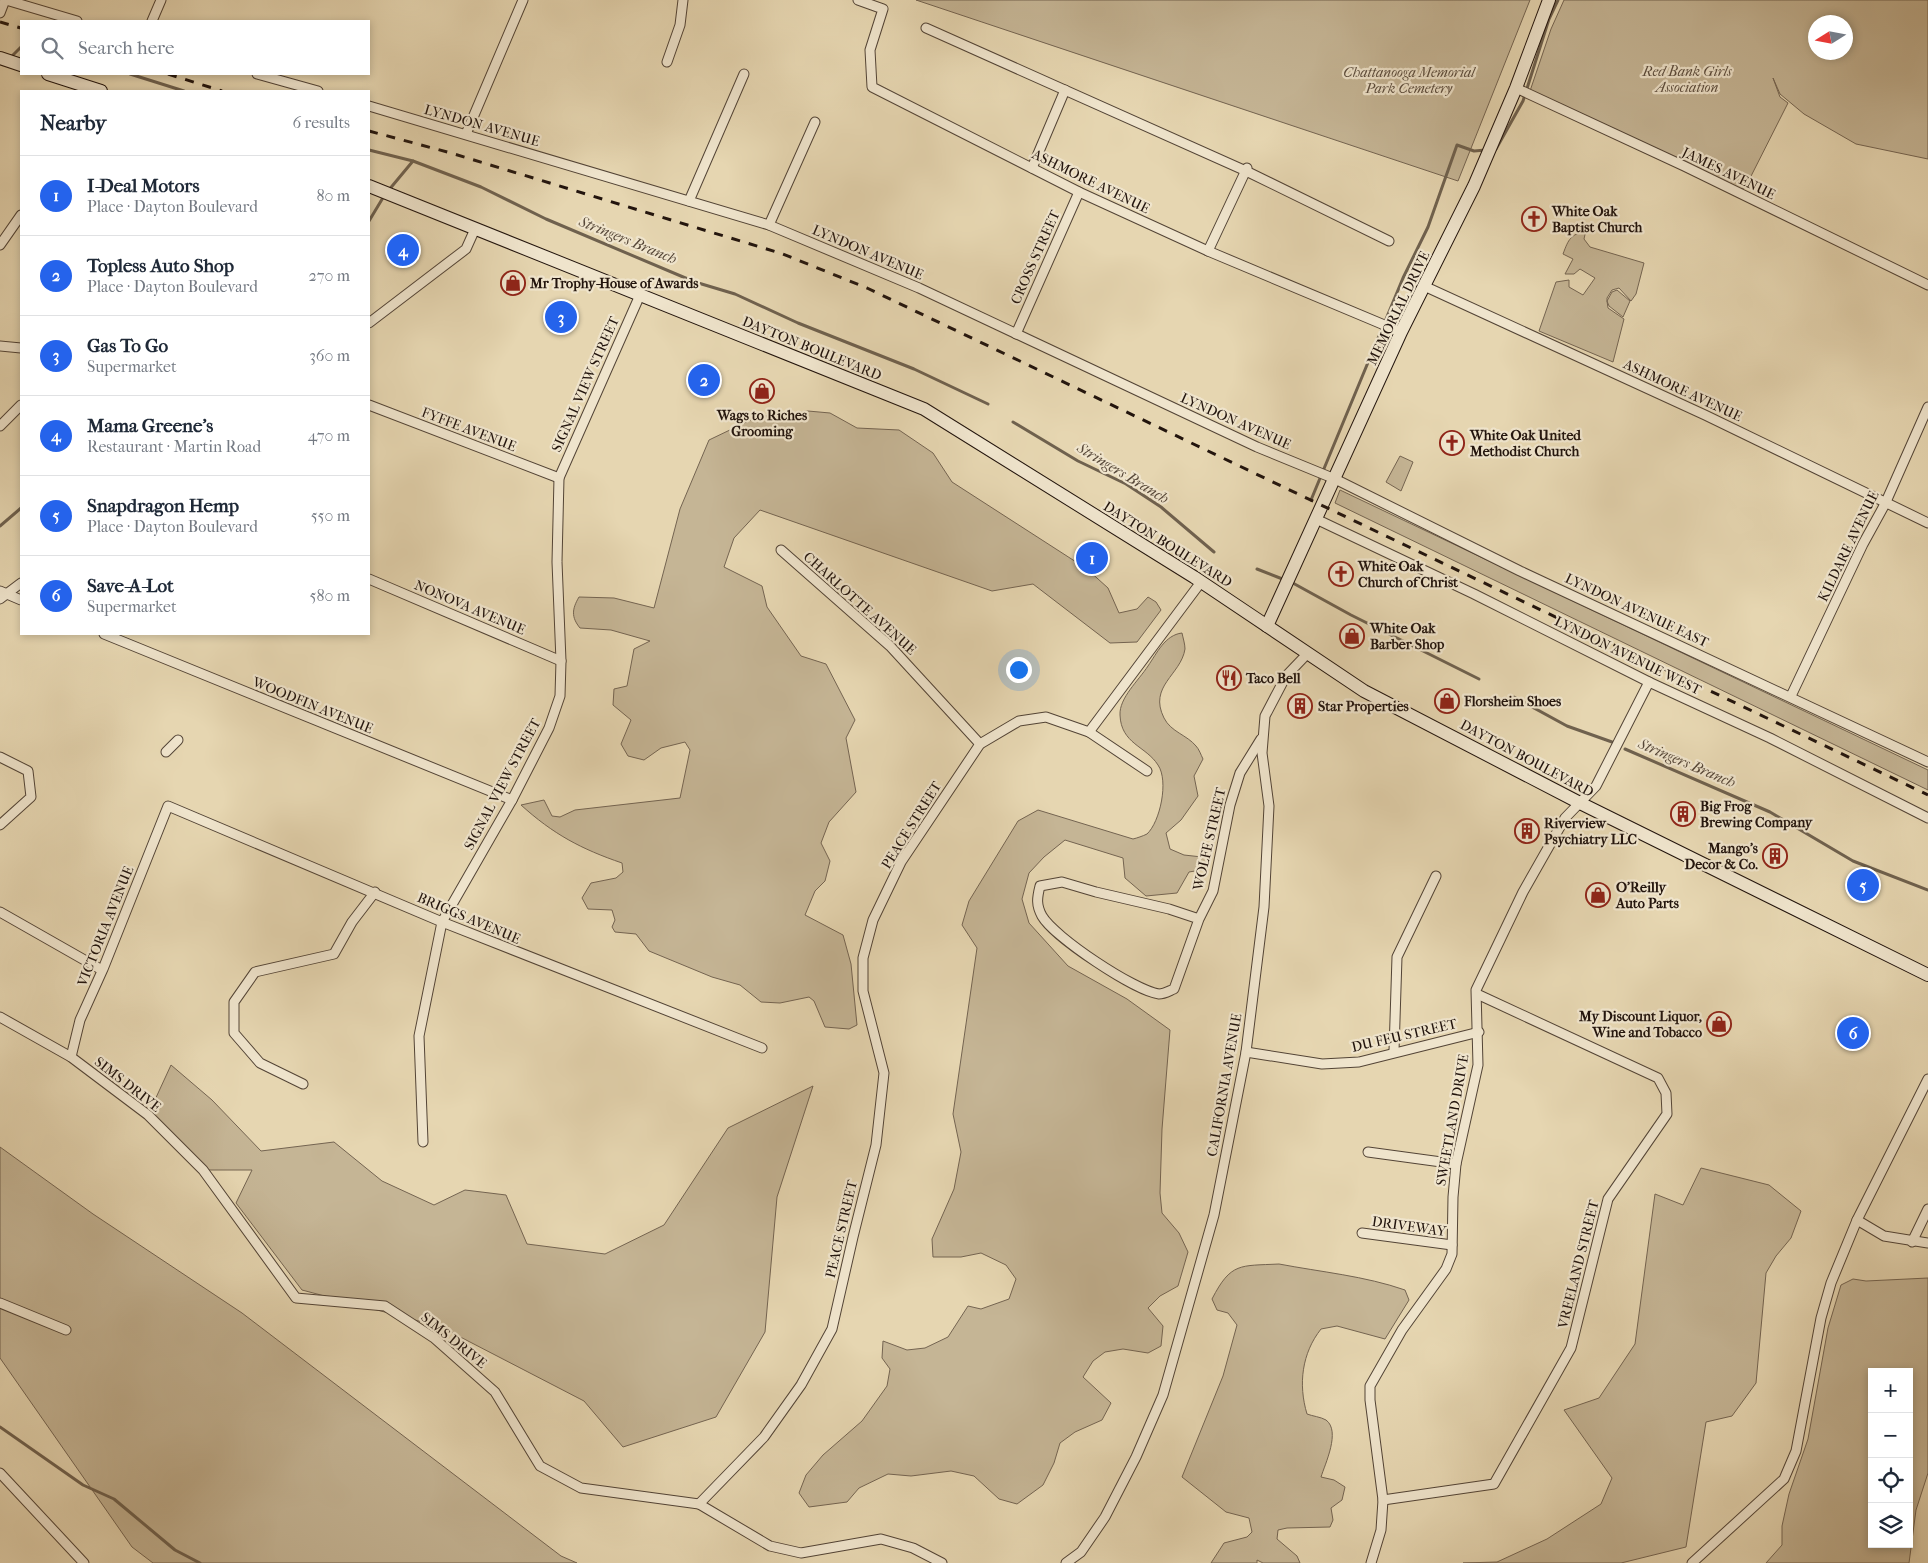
<!DOCTYPE html>
<meta charset="utf-8">
<style>
body{margin:0;font-family:"IM FELL French Canon",serif;background:#f2f2f3;color:#1f2937}
.controls{position:absolute;right:15px;bottom:15px;display:grid;overflow:hidden;border-radius:0px;box-shadow:0 2px 8px #0003}
.controls button{width:45px;height:45px;display:grid;place-items:center;padding:0;border:0;border-bottom:1px solid #e0e1e3;background:#fff;color:#1f2937;font:25px sans-serif}
.compass{position:absolute;left:1808px;top:15px;width:45px;height:45px;border-radius:50%;background:#fff;box-shadow:0 2px 8px #0003;rotate:259deg}
.you{position:absolute;left:1018px;top:669px;width:18px;height:18px;margin:-12px;border:4px solid #fff;border-radius:50%;background:#1a73e8;box-shadow:0 0 0 8px #1a73e833}
.badge{display:grid;place-items:center;width:32px;height:32px;border-radius:50%;background:#2563eb;color:#fff;font-size:16px;font-weight:700}
.pin{position:absolute;translate:-50% -50%;border:2px solid #fff;box-shadow:0 1px 5px #0006}
.list{margin:0;padding:0;list-style:none}
h2{display:flex;justify-content:space-between;align-items:center;height:65px;margin:0;padding:0 20px;font-size:21px}
h2 small{font-size:16px;font-weight:400;color:#747a83}
.list li{display:grid;grid-template-columns:32px 1fr auto;gap:15px;align-items:center;box-sizing:border-box;height:80px;padding:0 20px;border-top:1px solid #e0e1e3}
.list b{display:block;font-size:19px;white-space:nowrap}
.list p{margin:0;font-size:16px;white-space:nowrap;color:#747a83}
.list em{font-size:16px;font-style:normal;color:#747a83}
.icon{flex:none;width:28px;height:28px;fill:none;stroke:currentColor;stroke-width:2;stroke-linecap:round;stroke-linejoin:round}
.map{position:relative;flex:none;width:1928px;height:1563px;overflow:hidden}
.search{position:absolute;background:#fff;box-shadow:0 2px 8px #0003;left:20px;top:20px;width:350px;height:55px;display:flex;align-items:center;gap:12px;box-sizing:border-box;padding:0 18px;border-radius:0px;color:#747a83;font-size:19px}
.panel{position:absolute;background:#fff;box-shadow:0 2px 8px #0003;left:20px;top:90px;width:350px;height:545px;border-radius:0px}
.map>svg:first-child{display:block}
</style>
<div class="map">
<svg width="1928" height="1563" viewBox="0 0 1928 1563">
<rect width="100%" height="100%" fill="#e6d6b1"/>
<filter id="stains"><feTurbulence type="fractalNoise" baseFrequency=".004" numOctaves="4"/><feColorMatrix values="0 0 0 0 .2 0 0 0 0 .09 0 0 0 0 .02 0 0 0 .5 -.17"/></filter>
<radialGradient id="worn" r=".72"><stop offset=".6" stop-color="#630" stop-opacity="0"/><stop offset="1" stop-color="#630" stop-opacity=".3"/></radialGradient>
<g fill="#c5b595" stroke="#746451" fill-rule="evenodd">
<path d="M916,0H1530L1458,181Z"/>
<path d="M1564,0H1928V159L1856,144L1804,114L1780,94L1773,78L1780,97L1788,103L1745,188L1738,189L1530,91L1551,29ZM1816,22H1846V52H1816Z"/>
<path d="M1586,230L1584,239L1590,247L1644,263L1636,294L1631,301L1619,288L1612,290L1607,298V301L1612,292L1617,290L1630,301L1623,317L1609,306L1607,301L1608,308L1624,319L1613,362L1539,331L1556,282L1569,280V287L1583,295L1595,278L1580,269L1574,274H1565L1573,259L1563,254C1569,238 1570,236 1586,230Z"/>
<path d="M808,411L830,413L857,428L899,430L933,453L952,482L1087,569L1108,588L1119,613L1137,609L1148,597L1156,602L1161,610L1137,642L1110,643L1033,584L992,591L760,510L734,538L724,567L762,586L767,607L801,656L826,664L855,720L846,738L856,792L829,822L821,843L830,861L825,881L815,891L805,915L843,935L851,964L857,1025L849,1029L825,1027L814,1001L809,997L780,1003L761,1002L740,985L712,977L649,951L636,934L615,932L612,927L615,920L612,910L588,909L582,898L591,883L616,878L623,872L622,863C581,849 553,834 521,805L544,800L552,816L560,817L575,810L680,798L690,750L685,742L661,748L644,760L628,756L621,744L631,720L613,705L614,689L627,686L634,649L650,641L611,630L580,628C571,617 572,609 579,597L614,598L654,608L680,509L709,440L757,417Z"/>
<path d="M1400,456L1413,462L1401,491L1386,482Z"/>
<path d="M1340,490L1928,770V790L1335,503Z"/>
<path d="M1182,633C1183,638 1185,644 1185,649C1181,675 1148,686 1164,718C1171,732 1187,735 1196,746C1199,749 1201,755 1203,759L1194,776L1198,796L1181,820L1166,833L1170,849L1184,855L1211,858L1207,869L1189,872L1177,893L1146,896L1125,878L1123,858L1065,840L1044,857L1029,873L1022,899L1029,923L1068,966L1127,999L1170,1030L1162,1129L1160,1193L1162,1213L1179,1233L1188,1252L1178,1286L1160,1296L1148,1308L1163,1326L1161,1346L1148,1353L1123,1349L1105,1352L1093,1361L1083,1377L1111,1403L1102,1420L1075,1432L1060,1443L1054,1463L1043,1485L1017,1504L999,1499L974,1476L951,1471L911,1476L888,1474L859,1488L847,1502L809,1507L799,1493L806,1475L823,1455L862,1421L887,1386L890,1369L882,1358L883,1341L907,1350L925,1348L948,1337L968,1306L981,1309L1009,1299L1016,1279L1006,1265L981,1253L961,1257H933L932,1239L954,1189L961,1152L953,1114L977,948L962,925L969,901L1018,821L1038,810L1133,839C1137,838 1143,836 1147,834C1160,822 1169,781 1158,765C1146,746 1121,744 1120,715C1119,698 1139,680 1148,666C1157,653 1165,635 1182,633Z"/>
<path d="M171,1065L212,1100L261,1151L334,1142L382,1181L434,1205L465,1190L506,1195L527,1244L605,1254L664,1225L728,1128L813,1086L777,1197L765,1332L716,1417L623,1447L584,1401L441,1327L302,1290L236,1203L252,1170H203L148,1115Z"/>
<path d="M0,1147L93,1214L242,1313L561,1556L577,1563H153L132,1547L0,1358Z"/>
<path d="M1701,1168L1769,1185L1801,1211L1791,1238L1776,1256L1766,1273L1756,1383L1732,1416L1706,1422L1686,1547L1621,1563H1463L1497,1562L1547,1539L1601,1504L1612,1478L1564,1410L1599,1398L1635,1344L1655,1194L1683,1205Z"/>
<path d="M1279,1264C1321,1272 1365,1276 1405,1290L1409,1300L1385,1339L1337,1326L1321,1329C1302,1353 1298,1384 1307,1414C1312,1416 1321,1417 1326,1420C1341,1431 1325,1464 1321,1477L1334,1480L1345,1487L1342,1500L1331,1508L1333,1520L1330,1527L1287,1528L1278,1530L1277,1539L1297,1556L1300,1563H1263L1257,1560V1563H1211L1224,1543L1247,1537L1252,1532L1249,1518L1226,1512L1182,1477L1223,1376L1237,1325L1228,1313L1217,1310L1212,1299C1231,1262 1240,1266 1279,1264Z"/>
<path d="M1928,1278V1473L1916,1510L1909,1563H1766L1782,1545V1526L1789,1494L1808,1439L1828,1328L1841,1285L1853,1279L1866,1281ZM1872,1372H1909V1544H1872Z"/>
</g>
<g fill="none" stroke-linecap="round" stroke-linejoin="round">
<g stroke="#6f614e" stroke-width="3">
<path d="M11,57L21,47"/>
<path d="M130,74L184,91"/>
<path d="M1496,149L1523,101L1549,19L1558,0"/>
<path d="M369,150L413,161L481,187L546,219L695,282L735,294L798,323L914,369L988,404"/>
<path d="M388,191L413,161"/>
<path d="M369,221L384,196"/>
<path d="M1013,422L1078,461L1126,484L1161,507L1214,552"/>
<path d="M1311,500L1403,278L1428,227L1457,145L1474,151L1486,150"/>
<path d="M0,526L21,508"/>
<path d="M1257,569L1285,580"/>
<path d="M1291,582L1351,615L1479,679"/>
<path d="M1514,697L1567,726L1612,742"/>
<path d="M1625,749L1770,812L1853,861L1928,890"/>
<path d="M0,1427L83,1485L114,1499L175,1550L200,1563"/>
</g>
<defs>
<g id="street">
<path d="M6,0L77,21"/>
<path d="M858,0L883,9L870,50L872,87L1079,192L1208,251L1401,332"/>
<path d="M0,13L5,0"/>
<path d="M152,21L161,0"/>
<path d="M926,28L1246,171L1389,241"/>
<path d="M667,62L680,25L683,0"/>
<path d="M257,74L318,91"/>
<path d="M1516,88L1684,166L1928,285"/>
<path d="M369,106L769,225L919,288L1257,447L1335,479L1520,571L1928,762"/>
<path d="M466,134L523,0"/>
<path d="M1032,168L1065,90"/>
<path d="M689,201L744,74"/>
<path d="M769,225L815,122"/>
<path d="M0,245L21,215"/>
<path d="M1208,251L1247,168"/>
<path d="M1424,286L1705,415L1928,523"/>
<path d="M369,323L466,249L475,229"/>
<path d="M1016,334L1079,192"/>
<path d="M0,346L21,348"/>
<path d="M369,405L559,478"/>
<path d="M0,426L21,405"/>
<path d="M1316,519L1474,594L1649,682L1770,738L1928,818"/>
<path d="M781,550L890,646L980,744"/>
<path d="M369,579L561,661"/>
<path d="M0,591L21,600"/>
<path d="M0,599L21,583"/>
<path d="M104,634L512,800"/>
<path d="M1791,696L1863,544L1885,504L1928,407"/>
<path d="M1089,732L1147,771"/>
<path d="M166,752L178,740"/>
<path d="M0,757L28,771L31,797L0,825"/>
<path d="M0,912L102,970"/>
<path d="M1199,919L1169,909L1096,892L1062,882L1040,886C1037,898 1036,905 1042,916C1054,937 1135,991 1159,994C1164,994 1169,991 1174,989L1199,919L1213,891L1230,805L1240,773L1261,739"/>
<path d="M0,1017L71,1057L148,1115L203,1170L296,1298L385,1306L434,1338L495,1392L540,1466L581,1488L699,1504L770,1546L801,1553L881,1539L913,1548L942,1563"/>
<path d="M1394,1051L1397,957L1436,876"/>
<path d="M1246,1052L1322,1064L1359,1062L1479,1032"/>
<path d="M71,1057L80,1020L103,969L168,806L442,922L762,1048"/>
<path d="M303,1084L260,1063L234,1033V1002L255,972L334,954L352,922L375,892"/>
<path d="M423,1142L419,1036L442,922L512,800L549,728L560,696L561,661L557,562L559,478L640,295"/>
<path d="M1368,1152L1456,1164"/>
<path d="M1857,1220L1884,1236L1928,1243"/>
<path d="M1362,1233L1452,1245"/>
<path d="M1912,1242L1928,1209"/>
<path d="M0,1303L66,1330"/>
<path d="M0,1473L84,1563"/>
<path d="M1383,1500L1494,1484L1571,1348L1608,1199L1667,1114L1666,1093L1658,1078L1477,994"/>
<path d="M699,1504L764,1437L801,1385L832,1329L853,1237L876,1145L884,1073L863,991V958L873,920L901,862L980,744L1019,721L1046,717L1089,732L1201,582"/>
<path d="M1066,1563L1081,1552L1105,1517L1136,1457L1163,1395L1214,1215L1246,1052L1264,907L1269,806L1262,753L1265,716L1286,676L1308,653"/>
<path d="M1371,1563L1381,1530L1383,1500L1370,1400V1386L1402,1330L1446,1269L1452,1254L1453,1197L1456,1164L1478,1065L1476,990L1523,892L1565,818L1596,786L1649,682"/>
<path d="M1692,1563L1784,1479L1796,1451L1821,1318L1831,1283L1857,1220L1928,1079"/>
</g>
<g id="secondary">
<path d="M0,58L21,65"/>
<path d="M48,74L101,91"/>
<path d="M369,186L924,409L1194,577L1364,691L1580,803L1928,975"/>
<path d="M1267,626L1401,332L1474,186L1516,88L1549,0"/>
</g>
</defs>
<use href="#street" stroke="#534436" stroke-width="11"/>
<use href="#secondary" stroke="#22140d" stroke-width="14"/>
<use href="#street" stroke="#efe4cc" stroke-width="9"/>
<use href="#secondary" stroke="#efe4cc" stroke-width="12"/>
<g stroke="#22140d" stroke-width="3" stroke-dasharray="9 9" stroke-linecap="butt">
<path d="M0,22L21,28"/>
<path d="M168,74L222,91"/>
<path d="M369,131L451,153L783,254L867,288L1928,795"/>
</g>
</g>
<defs>
<symbol id="church-ring" viewBox="-11 -11 22 22"><circle r="9.5" fill="#efe4cc" stroke="#8f2418" stroke-width="1.5"/><path d="M-1.2-6h2.4v3.5h3.3v2.4h-3.3V6h-2.4V-.1h-3.3v-2.4h3.3Z" fill="#8f2418"/></symbol>
<symbol id="shop-ring" viewBox="-11 -11 22 22"><circle r="9.5" fill="#efe4cc" stroke="#8f2418" stroke-width="1.5"/><path d="M-5-2.5h2.3a2.7 3.5 0 0 1 5.4 0H5L5.5 6h-11ZM-1.5-2.5h3a1.5 2.3 0 0 0-3 0Z" fill="#8f2418"/></symbol>
<symbol id="restaurant-ring" viewBox="-11 -11 22 22"><circle r="9.5" fill="#efe4cc" stroke="#8f2418" stroke-width="1.5"/><path d="M-5-6h1v4h1v-4h1v4h1v-4h1v5L-1.5 .5V6h-2V.5L-5-1ZM5-6V6H3V1.5H1.5Q1.5-4 5-6Z" fill="#8f2418"/></symbol>
<symbol id="building-ring" viewBox="-11 -11 22 22"><circle r="9.5" fill="#efe4cc" stroke="#8f2418" stroke-width="1.5"/><path d="M-4-6H4V6H1V3H-1V6H-4ZM-2.5-4.3h1.7v1.8h-1.7ZM.8-4.3h1.7v1.8H.8ZM-2.5-1h1.7V.8h-1.7ZM.8-1h1.7V.8H.8Z" fill="#8f2418"/></symbol>
</defs>
<g fill-rule="evenodd">
<use href="#church-ring" x="1520" y="205" width="28" height="28"/>
<use href="#shop-ring" x="499" y="269" width="28" height="28"/>
<use href="#shop-ring" x="748" y="377" width="28" height="28"/>
<use href="#church-ring" x="1438" y="429" width="28" height="28"/>
<use href="#church-ring" x="1327" y="560" width="28" height="28"/>
<use href="#shop-ring" x="1338" y="622" width="28" height="28"/>
<use href="#restaurant-ring" x="1215" y="664" width="28" height="28"/>
<use href="#shop-ring" x="1433" y="687" width="28" height="28"/>
<use href="#building-ring" x="1286" y="692" width="28" height="28"/>
<use href="#building-ring" x="1669" y="800" width="28" height="28"/>
<use href="#building-ring" x="1513" y="817" width="28" height="28"/>
<use href="#building-ring" x="1761" y="842" width="28" height="28"/>
<use href="#shop-ring" x="1584" y="881" width="28" height="28"/>
<use href="#shop-ring" x="1705" y="1010" width="28" height="28"/>
</g>
<g text-anchor="middle" stroke-width="4.5" stroke-linejoin="round" paint-order="stroke">
<g font-size="14" font-style="italic" fill="#5b4c3d" stroke="#efe4cc">
<text x="1687" y="76">Red Bank Girls<tspan x="1687" dy="16">Association</tspan></text>
<text x="1409" y="77">Chattanooga Memorial<tspan x="1409" dy="16">Park Cemetery</tspan></text>
</g>
<g font-size="14" fill="#22140d" stroke="#efe4cc">
<text transform="translate(482 125) rotate(16)" y="5">LYNDON AVENUE</text>
<text transform="translate(1729 173) rotate(26)" y="5">JAMES AVENUE</text>
<text transform="translate(1091 181) rotate(26)" y="5">ASHMORE AVENUE</text>
<text transform="translate(868 252) rotate(23)" y="5">LYNDON AVENUE</text>
<text transform="translate(1035 257) rotate(-66)" y="5">CROSS STREET</text>
<text transform="translate(1398 308) rotate(-64)" y="5">MEMORIAL DRIVE</text>
<text transform="translate(812 348) rotate(22)" y="5">DAYTON BOULEVARD</text>
<text transform="translate(585 384) rotate(-66)" y="5">SIGNAL VIEW STREET</text>
<text transform="translate(1683 390) rotate(25)" y="5">ASHMORE AVENUE</text>
<text transform="translate(1236 421) rotate(24)" y="5">LYNDON AVENUE</text>
<text transform="translate(469 429) rotate(21)" y="5">FYFFE AVENUE</text>
<text transform="translate(1168 544) rotate(32)" y="5">DAYTON BOULEVARD</text>
<text transform="translate(1848 546) rotate(-64)" y="5">KILDARE AVENUE</text>
<text transform="translate(860 603) rotate(42)" y="5">CHARLOTTE AVENUE</text>
<text transform="translate(470 607) rotate(23)" y="5">NONOVA AVENUE</text>
<text transform="translate(1637 610) rotate(25)" y="5">LYNDON AVENUE EAST</text>
<text transform="translate(1628 655) rotate(26)" y="5">LYNDON AVENUE WEST</text>
<text transform="translate(313 705) rotate(22)" y="5">WOODFIN AVENUE</text>
<text transform="translate(1527 758) rotate(28)" y="5">DAYTON BOULEVARD</text>
<text transform="translate(502 784) rotate(-62)" y="5">SIGNAL VIEW STREET</text>
<text transform="translate(911 825) rotate(-58)" y="5">PEACE STREET</text>
<text transform="translate(1209 839) rotate(-77)" y="5">WOLFE STREET</text>
<text transform="translate(469 918) rotate(23)" y="5">BRIGGS AVENUE</text>
<text transform="translate(105 926) rotate(-68)" y="5">VICTORIA AVENUE</text>
<text transform="translate(1404 1035) rotate(-13)" y="5">DU FEU STREET</text>
<text transform="translate(128 1084) rotate(38)" y="5">SIMS DRIVE</text>
<text transform="translate(1224 1085) rotate(-80)" y="5">CALIFORNIA AVENUE</text>
<text transform="translate(1452 1120) rotate(-80)" y="5">SWEETLAND DRIVE</text>
<text transform="translate(1409 1226) rotate(8)" y="5">DRIVEWAY</text>
<text transform="translate(841 1229) rotate(-77)" y="5">PEACE STREET</text>
<text transform="translate(1578 1264) rotate(-76)" y="5">VREELAND STREET</text>
<text transform="translate(454 1340) rotate(39)" y="5">SIMS DRIVE</text>
</g>
<g font-size="14" font-weight="bold" fill="#22140d" stroke="#efe4cc" text-anchor="start">
<text x="1552" y="216">White Oak<tspan x="1552" dy="16">Baptist Church</tspan></text>
<text x="530" y="288">Mr Trophy-House of Awards</text>
<text x="762" y="420" text-anchor="middle">Wags to Riches<tspan x="762" dy="16">Grooming</tspan></text>
<text x="1470" y="440">White Oak United<tspan x="1470" dy="16">Methodist Church</tspan></text>
<text x="1358" y="571">White Oak<tspan x="1358" dy="16">Church of Christ</tspan></text>
<text x="1370" y="633">White Oak<tspan x="1370" dy="16">Barber Shop</tspan></text>
<text x="1246" y="683">Taco Bell</text>
<text x="1464" y="706">Florsheim Shoes</text>
<text x="1318" y="711">Star Properties</text>
<text x="1700" y="811">Big Frog<tspan x="1700" dy="16">Brewing Company</tspan></text>
<text x="1544" y="828">Riverview<tspan x="1544" dy="16">Psychiatry LLC</tspan></text>
<text x="1758" y="853" text-anchor="end">Mango's<tspan x="1758" dy="16">Decor &amp; Co.</tspan></text>
<text x="1616" y="892">O'Reilly<tspan x="1616" dy="16">Auto Parts</tspan></text>
<text x="1702" y="1021" text-anchor="end">My Discount Liquor,<tspan x="1702" dy="16">Wine and Tobacco</tspan></text>
</g>
<g font-size="15" font-style="italic" fill="#564738" stroke="#efe4cc">
<text transform="translate(628 240) rotate(22)" y="5">Stringers Branch</text>
<text transform="translate(1123 473) rotate(31)" y="5">Stringers Branch</text>
<text transform="translate(1687 763) rotate(23)" y="5">Stringers Branch</text>
</g>
</g>
<rect width="100%" height="100%" filter="url(#stains)"/>
<rect width="100%" height="100%" fill="url(#worn)"/>
</svg>
<div class="controls">
<button>+</button>
<button>−</button>
<button><svg class="icon" aria-label="locate" viewBox="0 0 24 24"><circle cx="12" cy="12" r="6"/><path d="M12 2v4M12 18v4M2 12h4M18 12h4"/></svg></button>
<button><svg class="icon" aria-label="layers" viewBox="0 0 24 24"><path d="M12 4l9 5-9 5-9-5zM3 14l9 5 9-5"/></svg></button>
</div>
<svg class="compass" viewBox="-18 -18 36 36"><path d="M0-13l5 13h-10z" fill="#e53935"/><path d="M0 13l5-13h-10z" fill="#747a83"/></svg>
<div class="you"></div>
<div class="pin badge" style="left:1092px;top:558px">1</div>
<div class="pin badge" style="left:704px;top:380px">2</div>
<div class="pin badge" style="left:561px;top:317px">3</div>
<div class="pin badge" style="left:403px;top:250px">4</div>
<div class="pin badge" style="left:1863px;top:885px">5</div>
<div class="pin badge" style="left:1853px;top:1033px">6</div>
<div class="search"><svg class="icon" aria-label="search" viewBox="0 0 24 24"><circle cx="10" cy="10" r="6"/><path d="M15 15l6 6"/></svg>Search here</div>
<section class="panel">
<h2>Nearby<small>6 results</small></h2>
<ul class="list">
<li><span class="badge">1</span><div><b>I-Deal Motors</b><p>Place · Dayton Boulevard</p></div><em>80 m</em></li>
<li><span class="badge">2</span><div><b>Topless Auto Shop</b><p>Place · Dayton Boulevard</p></div><em>270 m</em></li>
<li><span class="badge">3</span><div><b>Gas To Go</b><p>Supermarket</p></div><em>360 m</em></li>
<li><span class="badge">4</span><div><b>Mama Greene's</b><p>Restaurant · Martin Road</p></div><em>470 m</em></li>
<li><span class="badge">5</span><div><b>Snapdragon Hemp</b><p>Place · Dayton Boulevard</p></div><em>550 m</em></li>
<li><span class="badge">6</span><div><b>Save-A-Lot</b><p>Supermarket</p></div><em>580 m</em></li>
</ul>
</section>
</div>
